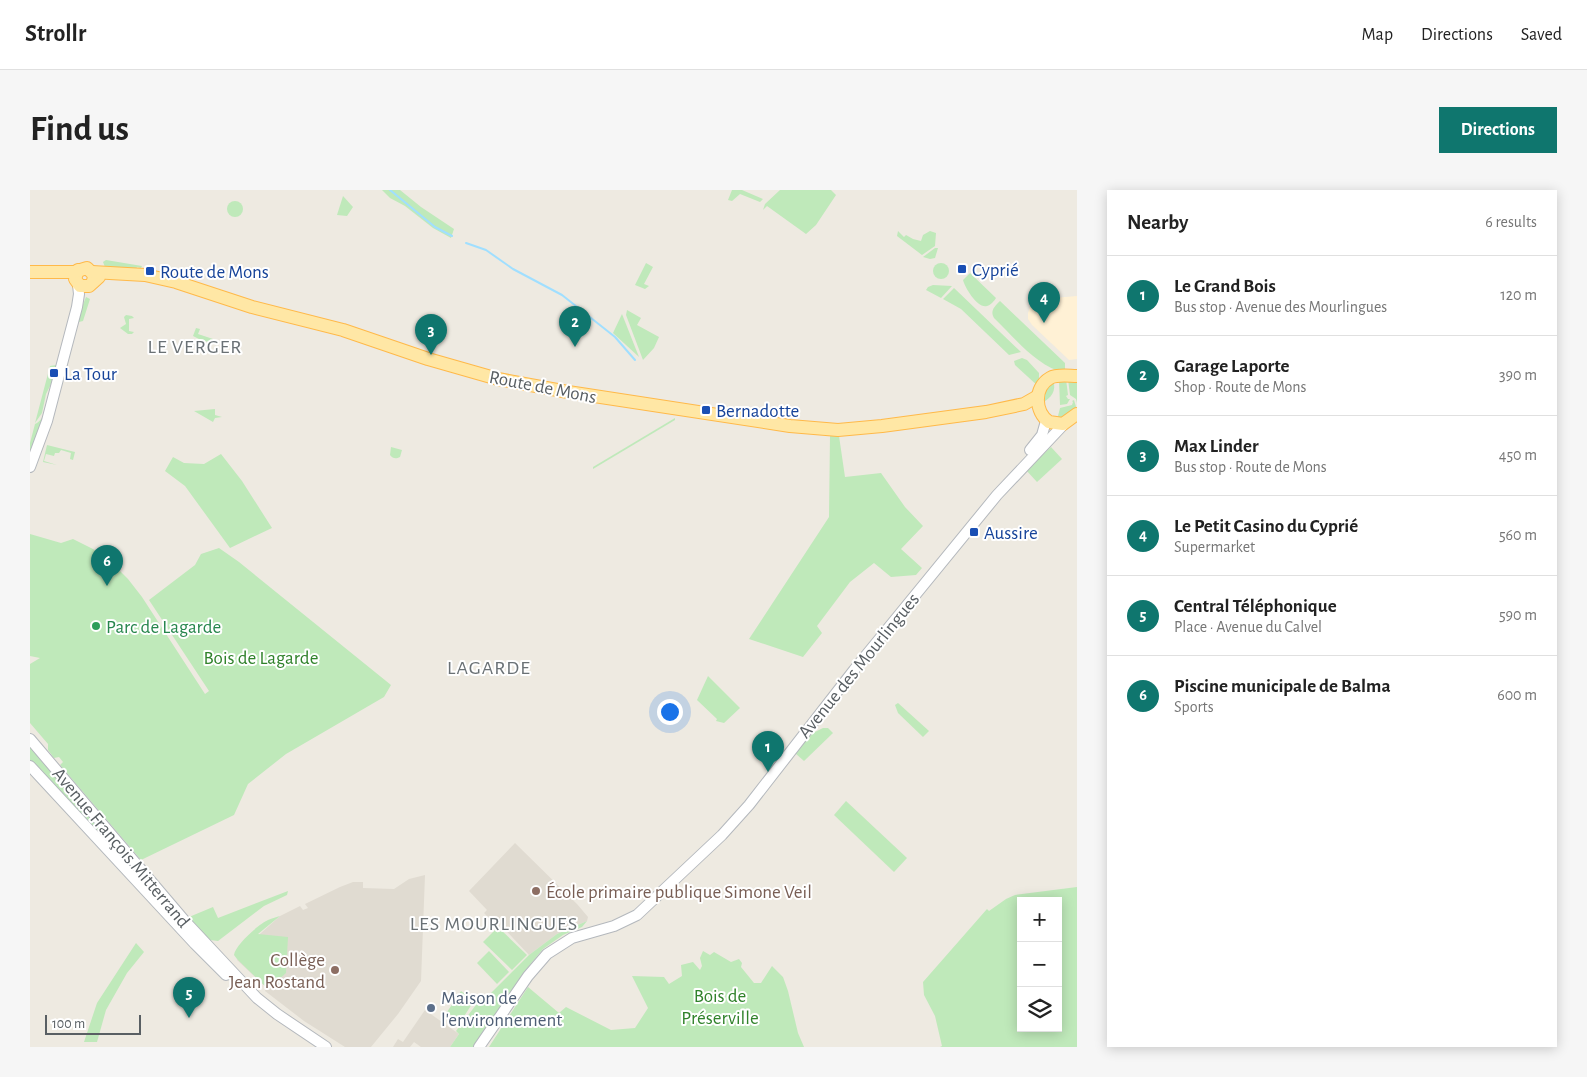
<!DOCTYPE html>
<meta charset="utf-8">
<style>
body{margin:0;font-family:"Alegreya Sans",sans-serif;background:#f6f6f6;color:#222}
.controls{position:absolute;right:15px;bottom:15px;display:grid;overflow:hidden;border-radius:0px;box-shadow:0 2px 12px #0003}
.controls button{width:45px;height:45px;display:grid;place-items:center;padding:0;border:0;border-bottom:1px solid #e0e0e0;background:#fff;color:#222;font:25px sans-serif}
.scale{position:absolute;left:15px;bottom:12px;width:96px;box-sizing:border-box;padding-left:5px;border:2px solid #595f63;border-top:0;font-size:14px;line-height:18px;white-space:nowrap;color:#595f63;-webkit-text-stroke:4px #fff;paint-order:stroke}
.you{position:absolute;left:639px;top:521px;width:18px;height:18px;margin:-12px;border:4px solid #fff;border-radius:50%;background:#1a73e8;box-shadow:0 0 0 8px #1a73e833}
.badge{display:grid;place-items:center;width:32px;height:32px;border-radius:50%;background:#0f766e;color:#fff;font-size:16px;font-weight:700}
.pin{position:absolute;translate:-50% -41px;filter:drop-shadow(0 1px 2px #0008)}
.pin::after{content:'';position:absolute;top:26px;width:18px;height:15px;background:inherit;clip-path:polygon(0 0,100% 0,50% 100%)}
.list{margin:0;padding:0;list-style:none}
h2{display:flex;justify-content:space-between;align-items:center;height:65px;margin:0;padding:0 20px;font-size:21px}
h2 small{font-size:16px;font-weight:400;color:#767676}
.list li{display:grid;grid-template-columns:32px 1fr auto;gap:15px;align-items:center;box-sizing:border-box;height:80px;padding:0 20px;border-top:1px solid #e0e0e0}
.list b{display:block;font-size:19px;white-space:nowrap}
.list p{margin:0;font-size:16px;white-space:nowrap;color:#767676}
.list em{font-size:16px;font-style:normal;color:#767676}
.icon{flex:none;width:28px;height:28px;fill:none;stroke:currentColor;stroke-width:2;stroke-linecap:round;stroke-linejoin:round}
.map{position:relative;flex:none;width:1047px;height:857px;overflow:hidden;border-radius:0px}
header{display:flex;align-items:center;gap:30px;box-sizing:border-box;height:70px;padding:0 25px;background:#fff;border-bottom:1px solid #e0e0e0}
header strong{font-size:24px}
nav{display:flex;gap:28px;margin-inline-start:auto;font-size:18px}
.intro{display:flex;align-items:center;justify-content:space-between;box-sizing:border-box;height:120px;padding:0 30px}
h1{margin:0;font-size:35px}
.button{padding:12px 22px;border-radius:0px;background:#0f766e;color:#fff;font-size:18px;font-weight:700}
main{display:flex;gap:30px;padding:0 30px}
aside{flex:1;background:#fff;border-radius:0px;box-shadow:0 2px 12px #0003}
.map>svg:first-child{display:block}
</style>
<header>
<strong>Strollr</strong>
<nav><a>Map</a><a>Directions</a><a>Saved</a></nav>
</header>
<div class="intro"><h1>Find us</h1><a class="button">Directions</a></div>
<main>
<div class="map">
<svg width="1047" height="857" viewBox="0 0 1047 857">
<rect width="100%" height="100%" fill="#eeeae1"/>
<path fill="#fff1d5" d="M1004,105L1024,108L1047,106V169L1039,170L1002,135L998,129V123Z"/>
<g fill="#e0dbd1">
<path d="M485,653L547,714L558,727L557,731L527,744L499,765L463,727L460,729L454,723L457,720L439,701Z"/>
<path d="M395,685L391,791L368,824L341,857H315L274,831L235,801L236,797L207,770L222,751L250,726L270,716L273,720L278,718L275,714L310,697L323,692H333V698L364,699L379,689Z"/>
<path d="M395,820L429,844L420,857H391L384,852L380,857H363L368,849L373,852Z"/>
</g>
<g fill="#bfe9ba" fill-rule="evenodd">
<path d="M352,0H370L391,17L424,39L421,48L403,38L375,16L360,8Z"/>
<path d="M702,0H712L733,9L730,12L710,4L702,11L698,10Z"/>
<path d="M750,0H801L806,5L786,35L776,44L737,16L733,20L735,14Z"/>
<path d="M313,6L323,17L317,26L307,25Z"/>
<circle cx="205" cy="19" r="8"/>
<path d="M868,41L874,47L876,45L883,49L891,51L893,45L900,41L906,43L905,56L892,65L867,46Z"/>
<path d="M905,58H908L905,68L900,69L893,67Z"/>
<path d="M76,70L112,76L111,78L107,77L106,79L75,77L73,72Z"/>
<path d="M616,73L623,77L614,94L619,96L615,99L605,95Z"/>
<circle cx="911" cy="81" r="8"/>
<path d="M940,83L966,108C964,111 961,115 957,116C948,119 935,98 933,90Z"/>
<path d="M903,95L922,96L911,108L896,100L898,97Z"/>
<path d="M924,98L991,162L979,165L931,119L913,109Z"/>
<path d="M56,107L60,109L53,131L49,132L44,137Z"/>
<path d="M970,111L1035,173V183C1006,176 986,149 964,128C960,121 964,117 970,111Z"/>
<path d="M597,120L611,128L607,135L629,147L624,158L613,170L596,125Z"/>
<path d="M592,124L609,167L583,143Z"/>
<path d="M96,125L102,126L104,128L99,129V141L104,142L102,144H98L90,138L96,134L94,127Z"/>
<path d="M166,138L170,139L168,144L189,151L169,152V149L163,146Z"/>
<path d="M992,168L997,170L1009,183V197L985,175L984,171Z"/>
<path d="M26,175L22,192L16,204L12,223L5,233L20,176Z"/>
<path d="M1036,189L1038,205L1036,206L1038,209H1040L1037,214L1030,215L1029,190Z"/>
<path d="M1038,189H1047V213L1046,209L1040,205Z"/>
<path d="M1023,190C1027,201 1021,208 1012,213V205Z"/>
<path d="M20,201L16,225L0,265V253L5,234C17,229 15,212 20,201Z"/>
<path d="M1044,210L1047,220L1027,230L1030,218L1042,215L1043,212L1042,211Z"/>
<path d="M185,219V225L192,227L185,228L183,232L164,221Z"/>
<path d="M645,228V230L563,279V277Z"/>
<path d="M800,246H809L815,287L851,283L875,317L893,336L871,359L892,378L886,385L861,387L844,373L820,392L787,436L792,443L773,467L719,449L799,327Z"/>
<path d="M17,255L45,262L43,270L40,269L41,263L31,260L29,263H25L24,266L16,264L14,271L27,275L13,272Z"/>
<path d="M361,257L372,260L370,267C366,269 363,269 360,265Z"/>
<path d="M1021,257L1032,269L1007,292L996,280Z"/>
<path d="M191,264L212,291L242,338L200,358L155,296L135,281L143,267L154,273L174,274Z"/>
<path d="M0,344L31,353L43,349L63,359L80,371L98,389L112,407L175,504L179,501L119,410L165,375L171,364L189,358L209,372L361,495L354,507L256,564L218,594L204,625L111,670L30,575L33,572L29,567L24,568L18,560V554L0,533V474L10,468L0,466Z"/>
<path d="M678,486L710,518L694,533L686,531L687,529L667,510Z"/>
<path d="M868,513L899,541L893,547L868,523L865,515Z"/>
<path d="M793,538H798L803,543L774,571L765,563L783,543Z"/>
<path d="M0,553L168,749L0,572Z"/>
<path d="M816,611L877,668L864,682L804,625Z"/>
<path d="M1047,697V857H910L912,856L905,826L894,805L893,792L957,719L959,721L976,709L985,705ZM991,711H1028V838H991Z"/>
<path d="M258,701L257,705L234,716L188,751L180,750L177,748L159,727L183,717L188,728Z"/>
<path d="M250,726L228,744L258,747L256,783L238,799L207,769L204,765C205,755 229,734 238,730C242,728 247,727 250,726Z"/>
<path d="M557,731L552,737L533,745L513,759L494,782L443,857H420L429,844L426,841L449,811L454,814L458,806L499,765L527,744Z"/>
<path d="M468,737L497,765L482,780L453,752Z"/>
<path d="M106,753L114,762L97,783L76,820L67,852H54L67,813Z"/>
<path d="M459,761L479,782L467,794L447,773Z"/>
<path d="M673,761L680,765L684,762L701,772L709,769L712,773L711,777L724,793H731L742,776L753,787L758,801L768,843L774,857H459L498,797L529,823L536,817L581,840L605,838L618,818L602,786L634,787L639,794L652,786L651,775L663,772L670,780L672,776L670,768Z"/>
<path d="M431,801L444,811L429,834L424,830L425,828L417,822Z"/>
</g>
<g fill="none" stroke-linecap="round" stroke-linejoin="round">
<g stroke="#a0dfff" stroke-width="2">
<path d="M360,0L405,37L422,46"/>
<path d="M436,53L456,60L483,79L532,105L585,147L605,170"/>
</g>
<defs>
<g id="minor">
<path d="M1000,260L1012,245L1016,231"/>
<path d="M0,277L17,231L28,189L47,117L49,104L48,95"/>
<path d="M0,549L154,730L227,808L247,824L296,857"/>
<path d="M0,576L165,754L196,785"/>
<path d="M449,857L498,786L517,764L542,748L584,736L607,725L692,645L719,615L824,480L967,305L1036,232"/>
</g>
<g id="major">
<path d="M48,80L45,89L50,96H59L69,87"/>
<path d="M0,82H44L57,78L64,85L63,92"/>
<path d="M62,82L115,85L146,92L222,117L313,140L398,169L468,189L538,202L760,236L808,240L852,236L956,222L994,214L1008,206"/>
<path d="M1047,186C1039,186 1027,184 1020,188C1003,198 1005,222 1019,232L1033,234L1047,224"/>
</g>
</defs>
<use href="#minor" stroke="#b4b8bd" stroke-width="12"/>
<use href="#major" stroke="#ffb949" stroke-width="14"/>
<use href="#minor" stroke="#fff" stroke-width="10"/>
<use href="#major" stroke="#ffe7a5" stroke-width="12"/>
</g>
<g fill="#1a4fb4" stroke="#fff" stroke-width="2">
<rect x="927" y="74" width="10" height="10" rx="2.5"/>
<rect x="115" y="76" width="10" height="10" rx="2.5"/>
<rect x="19" y="178" width="10" height="10" rx="2.5"/>
<rect x="671" y="215" width="10" height="10" rx="2.5"/>
<rect x="939" y="337" width="10" height="10" rx="2.5"/>
</g>
<circle fill="#2e9e5b" stroke="#fff" stroke-width="2" cx="66" cy="436" r="5"/>
<g fill="#8d6e63" stroke="#fff" stroke-width="2">
<circle cx="506" cy="701" r="5"/>
<circle cx="305" cy="780" r="5"/>
</g>
<circle fill="#5c6f8a" stroke="#fff" stroke-width="2" cx="401" cy="818" r="5"/>
<g text-anchor="middle" stroke-width="4" stroke-linejoin="round" paint-order="stroke">
<g font-size="19" fill="#164399" stroke="#fff" text-anchor="start">
<text x="942" y="86">Cyprié</text>
<text x="130" y="88">Route de Mons</text>
<text x="34" y="190">La Tour</text>
<text x="686" y="227">Bernadotte</text>
<text x="954" y="349">Aussire</text>
</g>
<g font-size="19" fill="#595f63" stroke="#fff">
<text transform="translate(513 196) rotate(11)" y="7">Route de Mons</text>
<text transform="translate(828 475) rotate(-51)" y="7">Avenue des Mourlingues</text>
<text transform="translate(92 657) rotate(50)" y="7">Avenue François Mitterrand</text>
</g>
<g font-size="19" fill="#27864d" stroke="#fff" text-anchor="start">
<text x="76" y="443">Parc de Lagarde</text>
</g>
<g font-size="19" fill="#30822b" stroke="#fff">
<text x="231" y="474">Bois de Lagarde</text>
<text x="690" y="812">Bois de<tspan x="690" dy="22">Préserville</tspan></text>
</g>
<g font-size="19" fill="#785e54" stroke="#fff" text-anchor="start">
<text x="516" y="708">École primaire publique Simone Veil</text>
<text x="295" y="776" text-anchor="end">Collège<tspan x="295" dy="22">Jean Rostand</tspan></text>
</g>
<g font-size="19" fill="#4e5e75" stroke="#fff" text-anchor="start">
<text x="411" y="814">Maison de<tspan x="411" dy="22">l'environnement</tspan></text>
</g>
<g font-size="20" letter-spacing="1" fill="#6a7175" stroke="#fff">
<text x="165" y="163">LE VERGER</text>
<text x="459" y="484">LAGARDE</text>
<text x="464" y="740">LES MOURLINGUES</text>
</g>
</g>
</svg>
<div class="controls">
<button>+</button>
<button>−</button>
<button><svg class="icon" aria-label="layers" viewBox="0 0 24 24"><path d="M12 4l9 5-9 5-9-5zM3 14l9 5 9-5"/></svg></button>
</div>
<div class="scale">100 m</div>
<div class="you"></div>
<div class="pin badge" style="left:738px;top:582px">1</div>
<div class="pin badge" style="left:545px;top:157px">2</div>
<div class="pin badge" style="left:401px;top:165px">3</div>
<div class="pin badge" style="left:1014px;top:133px">4</div>
<div class="pin badge" style="left:159px;top:828px">5</div>
<div class="pin badge" style="left:77px;top:396px">6</div>
</div>
<aside>
<h2>Nearby<small>6 results</small></h2>
<ul class="list">
<li><span class="badge">1</span><div><b>Le Grand Bois</b><p>Bus stop · Avenue des Mourlingues</p></div><em>120 m</em></li>
<li><span class="badge">2</span><div><b>Garage Laporte</b><p>Shop · Route de Mons</p></div><em>390 m</em></li>
<li><span class="badge">3</span><div><b>Max Linder</b><p>Bus stop · Route de Mons</p></div><em>450 m</em></li>
<li><span class="badge">4</span><div><b>Le Petit Casino du Cyprié</b><p>Supermarket</p></div><em>560 m</em></li>
<li><span class="badge">5</span><div><b>Central Téléphonique</b><p>Place · Avenue du Calvel</p></div><em>590 m</em></li>
<li><span class="badge">6</span><div><b>Piscine municipale de Balma</b><p>Sports</p></div><em>600 m</em></li>
</ul>
</aside>
</main>
